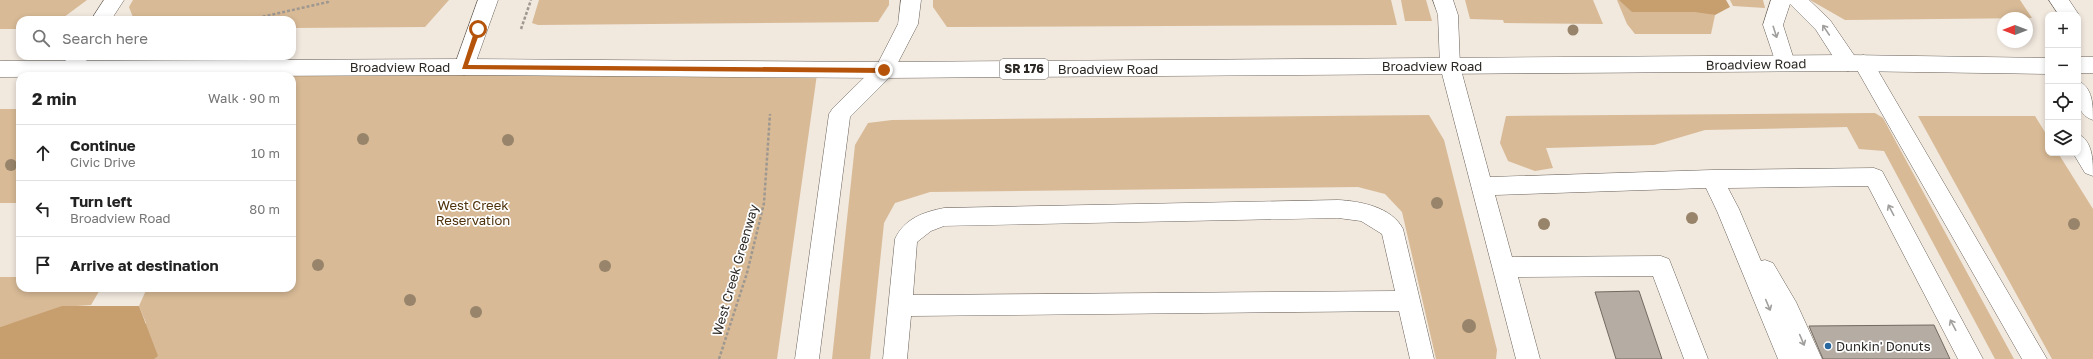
<!DOCTYPE html>
<meta charset="utf-8">
<style>
body{margin:0;font-family:"Golos Text",sans-serif;background:#f2f2f2;color:#222}
.controls{position:absolute;right:12px;top:12px;display:grid;overflow:hidden;border-radius:8px;box-shadow:0 2px 6px #0003}
.controls button{width:36px;height:36px;display:grid;place-items:center;padding:0;border:0;border-bottom:1px solid #e0e0e0;background:#fff;color:#222;font:20px sans-serif}
.compass{position:absolute;left:1997px;top:12px;width:36px;height:36px;border-radius:50%;background:#fff;box-shadow:0 2px 6px #0003;rotate:270deg}
.stop{position:absolute;width:12px;height:12px;margin:-9px;border:3px solid #b45309;border-radius:50%;background:#fff}
.stop.end{background:#b45309;border-color:#fff;box-shadow:0 1px 4px #0008}
.list{margin:0;padding:0;list-style:none}
h2{display:flex;justify-content:space-between;align-items:center;height:52px;margin:0;padding:0 16px;font-size:17px}
h2 small{font-size:13px;font-weight:400;color:#767676}
.list li{display:grid;grid-template-columns:26px 1fr auto;gap:12px;align-items:center;box-sizing:border-box;height:56px;padding:0 16px;border-top:1px solid #e0e0e0}
.list b{display:block;font-size:15px;white-space:nowrap}
.list p{margin:0;font-size:13px;white-space:nowrap;color:#767676}
.list em{font-size:13px;font-style:normal;color:#767676}
.icon{flex:none;width:22px;height:22px;fill:none;stroke:currentColor;stroke-width:2;stroke-linecap:round;stroke-linejoin:round}
.map{position:relative;flex:none;width:2093px;height:359px;overflow:hidden}
.search{position:absolute;background:#fff;box-shadow:0 2px 6px #0003;left:16px;top:16px;width:280px;height:44px;display:flex;align-items:center;gap:10px;box-sizing:border-box;padding:0 14px;border-radius:12px;color:#767676;font-size:15px}
.panel{position:absolute;background:#fff;box-shadow:0 2px 6px #0003;left:16px;top:72px;width:280px;height:220px;border-radius:12px}
.map>svg:first-child{display:block}
</style>
<div class="map">
<svg width="2093" height="359" viewBox="0 0 2093 359">
<rect width="100%" height="100%" fill="#f1e8de"/>
<g fill="#d8ba96">
<path d="M0,0H87L60,20H20V29H0Z"/>
<path d="M133,0H449L425,27L292,28V20H134L129,7Z"/>
<path d="M539,0H889V5L878,22L538,25L532,23Z"/>
<path d="M933,0H1391L1397,25L947,27L933,7Z"/>
<path d="M1401,0H1426L1432,21H1405Z"/>
<path d="M1465,0H1593L1603,24L1504,23L1503,20L1470,19Z"/>
<path d="M1617,0H1644L1715,15L1711,34H1635L1627,24Z"/>
<path d="M1730,0H1763L1765,8L1733,6Z"/>
<path d="M1810,0H2020L2032,18L1845,20Z"/>
<path d="M278,67H818L777,359H129L146,323L139,306L147,288H292V76H270Z"/>
<rect x="0" y="109" width="20" height="94"/>
<path d="M1875,113L1883,118L2014,359H1995L1884,151L1859,149L1847,127L1705,130L1654,145L1546,148L1553,168L1535,171L1508,161L1500,143L1506,116Z"/>
<path d="M1429,115L1444,140L1497,350L1496,359H1436L1402,212L1385,194L1358,187L930,192L895,203L884,223L870,359H832L855,145L868,123L892,120Z"/>
<path d="M1918,116H2035L2048,137V153H2058L2093,209V359H2052Z"/>
<path d="M0,277H20V288H101L91,305L62,307L0,327Z"/>
</g>
<g fill="#c79f6f">
<path d="M1619,0H1726L1730,7L1715,15L1695,12H1632Z"/>
<path d="M62,306H139L158,356L154,359H0V327Z"/>
</g>
<g fill="#b5aca3" stroke="#726a61">
<path d="M1639,291L1662,359H1616L1595,292Z"/>
<path d="M1934,325L1950,359H1823L1809,326Z"/>
</g>
<g fill="none" stroke-linecap="round" stroke-linejoin="round">
<defs>
<g id="minor">
<path d="M104,0H124L111,20H91Z"/>
<path d="M478,0H498L474,67L471,73L464,75L457,73L454,67Z"/>
<path d="M901,0H921L918,24L891,76L850,117L819,359H795L829,114L833,108L877,65L898,24Z"/>
<path d="M1433,0H1453L1458,15L1460,66L1490,177L1712,170L1874,168L1882,171L1983,359H1958L1868,186L1728,188L1739,209L1761,261L1765,260L1773,263L1796,302L1822,359H1778L1717,211L1706,188L1495,195L1512,257L1661,256L1669,259L1708,359H1684L1653,276L1518,277L1540,359H1516L1440,66L1438,15Z"/>
<path d="M1771,0H1809L1830,20L1856,58L1863,55L1870,57L2047,359H2022L1856,68L1848,71L1841,69L1816,30L1790,4L1783,25L1795,63L1792,69L1785,71L1778,69L1763,25Z"/>
<path d="M2049,0H2069L2079,15L2078,17V15H2059Z"/>
<path d="M68,56H89L78,75H64L61,69Z"/>
<path d="M2078,81C2093,87 2093,105 2093,120C2075,114 2078,97 2078,81Z"/>
<path d="M2078,134C2093,141 2093,160 2093,176L2085,173L2073,153H2078Z"/>
<path d="M1338,200C1360,201 1392,207 1403,229L1434,359H1410L1399,311L911,316L907,359H883L895,239C904,219 923,212 944,208ZM1338,218L1361,221L1382,234L1395,291L913,295L917,242L931,231L944,226Z"/>
</g>
<g id="major">
<path d="M1848,55L2048,58V74L1848,71L884,78L464,75L0,77V61L464,59L884,62Z"/>
<rect x="2078" y="57" width="15" height="16"/>
</g>
</defs>
<use href="#minor" stroke="#696159" stroke-width="1"/>
<use href="#major" stroke="#696159" stroke-width="1"/>
<g stroke="#9e9890" stroke-width="2.5" stroke-dasharray="3 2" stroke-linecap="butt">
<path d="M248,20L328,2L329,0"/>
<path d="M521,29L531,0"/>
<path d="M719,359L747,273L764,203L770,114"/>
</g>
<use href="#minor" fill="#fff" fill-rule="evenodd"/>
<use href="#major" fill="#fff" fill-rule="evenodd"/>
</g>
<g fill="#97846a">
<circle cx="1573" cy="30" r="5.5"/>
<circle cx="363" cy="139" r="6"/>
<circle cx="508" cy="140" r="6"/>
<circle cx="11" cy="165" r="6"/>
<circle cx="1437" cy="203" r="6"/>
<circle cx="1692" cy="218" r="6"/>
<circle cx="1544" cy="224" r="6"/>
<circle cx="2074" cy="224" r="6"/>
<circle cx="318" cy="265" r="6"/>
<circle cx="605" cy="266" r="6"/>
<circle cx="410" cy="300" r="6"/>
<circle cx="476" cy="312" r="6"/>
<circle cx="1469" cy="326" r="7"/>
</g>
<defs><path id="oneway-shaft" d="M-6 0H5M1.5-3L5.5 0L1.5 3" fill="none" stroke-width="1.6" stroke-linecap="round" stroke-linejoin="round"/></defs>
<g stroke="#a09f9d">
<use href="#oneway-shaft" transform="translate(1826 30) rotate(-124)"/>
<use href="#oneway-shaft" transform="translate(1775 32) rotate(72)"/>
<use href="#oneway-shaft" transform="translate(1891 210) rotate(-118)"/>
<use href="#oneway-shaft" transform="translate(1768 305) rotate(67)"/>
<use href="#oneway-shaft" transform="translate(1953 325) rotate(-118)"/>
<use href="#oneway-shaft" transform="translate(1802 340) rotate(67)"/>
</g>
<path fill="#b45309" d="M478,27L481,29L468,65L884,68L887,70L884,73L462,69L475,29Z"/>
<circle fill="#29689e" stroke="#fff" stroke-width="1.5" cx="1828" cy="346" r="4"/>
<g text-anchor="middle" stroke-width="3.5" stroke-linejoin="round" paint-order="stroke">
<rect fill="#fff" stroke="#6b6966" stroke-width="1" x="1000" y="59" width="48" height="20" rx="3"/>
<g font-size="12" font-weight="bold" fill="#2c2925">
<text x="1024" y="73">SR 176</text>
</g>
<g font-size="13" fill="#2c2925" stroke="#fff">
<text transform="translate(1756 64) rotate(-1)" y="5">Broadview Road</text>
<text x="1432" y="71">Broadview Road</text>
<text x="400" y="72">Broadview Road</text>
<text x="1108" y="74">Broadview Road</text>
<text transform="translate(735 270) rotate(-74)" y="5">West Creek Greenway</text>
</g>
<g font-size="13" fill="#4e320b" stroke="#fff">
<text x="473" y="210">West Creek<tspan x="473" dy="15">Reservation</tspan></text>
</g>
<g font-size="13" fill="#2c2925" stroke="#fff" text-anchor="start">
<text x="1836" y="351">Dunkin' Donuts</text>
</g>
</g>
</svg>
<div class="controls">
<button>+</button>
<button>−</button>
<button><svg class="icon" aria-label="locate" viewBox="0 0 24 24"><circle cx="12" cy="12" r="6"/><path d="M12 2v4M12 18v4M2 12h4M18 12h4"/></svg></button>
<button><svg class="icon" aria-label="layers" viewBox="0 0 24 24"><path d="M12 4l9 5-9 5-9-5zM3 14l9 5 9-5"/></svg></button>
</div>
<svg class="compass" viewBox="-18 -18 36 36"><path d="M0-13l5 13h-10z" fill="#e53935"/><path d="M0 13l5-13h-10z" fill="#767676"/></svg>
<div class="stop" style="left:478px;top:29px"></div>
<div class="stop end" style="left:884px;top:70px"></div>
<div class="search"><svg class="icon" aria-label="search" viewBox="0 0 24 24"><circle cx="10" cy="10" r="6"/><path d="M15 15l6 6"/></svg>Search here</div>
<section class="panel">
<h2>2 min<small>Walk · 90 m</small></h2>
<ul class="list">
<li><svg class="icon" aria-label="ahead" viewBox="0 0 24 24"><path d="M12 20V5M6 11l6-6 6 6"/></svg><div><b>Continue</b><p>Civic Drive</p></div><em>10 m</em></li>
<li><svg class="icon" aria-label="left" viewBox="0 0 24 24"><path d="M17 20v-9H6M10 6l-5 5 5 5"/></svg><div><b>Turn left</b><p>Broadview Road</p></div><em>80 m</em></li>
<li><svg class="icon" aria-label="arrive" viewBox="0 0 24 24"><path d="M6 21V4h12l-3 4 3 4H6"/></svg><div><b>Arrive at destination</b></div></li>
</ul>
</section>
</div>
